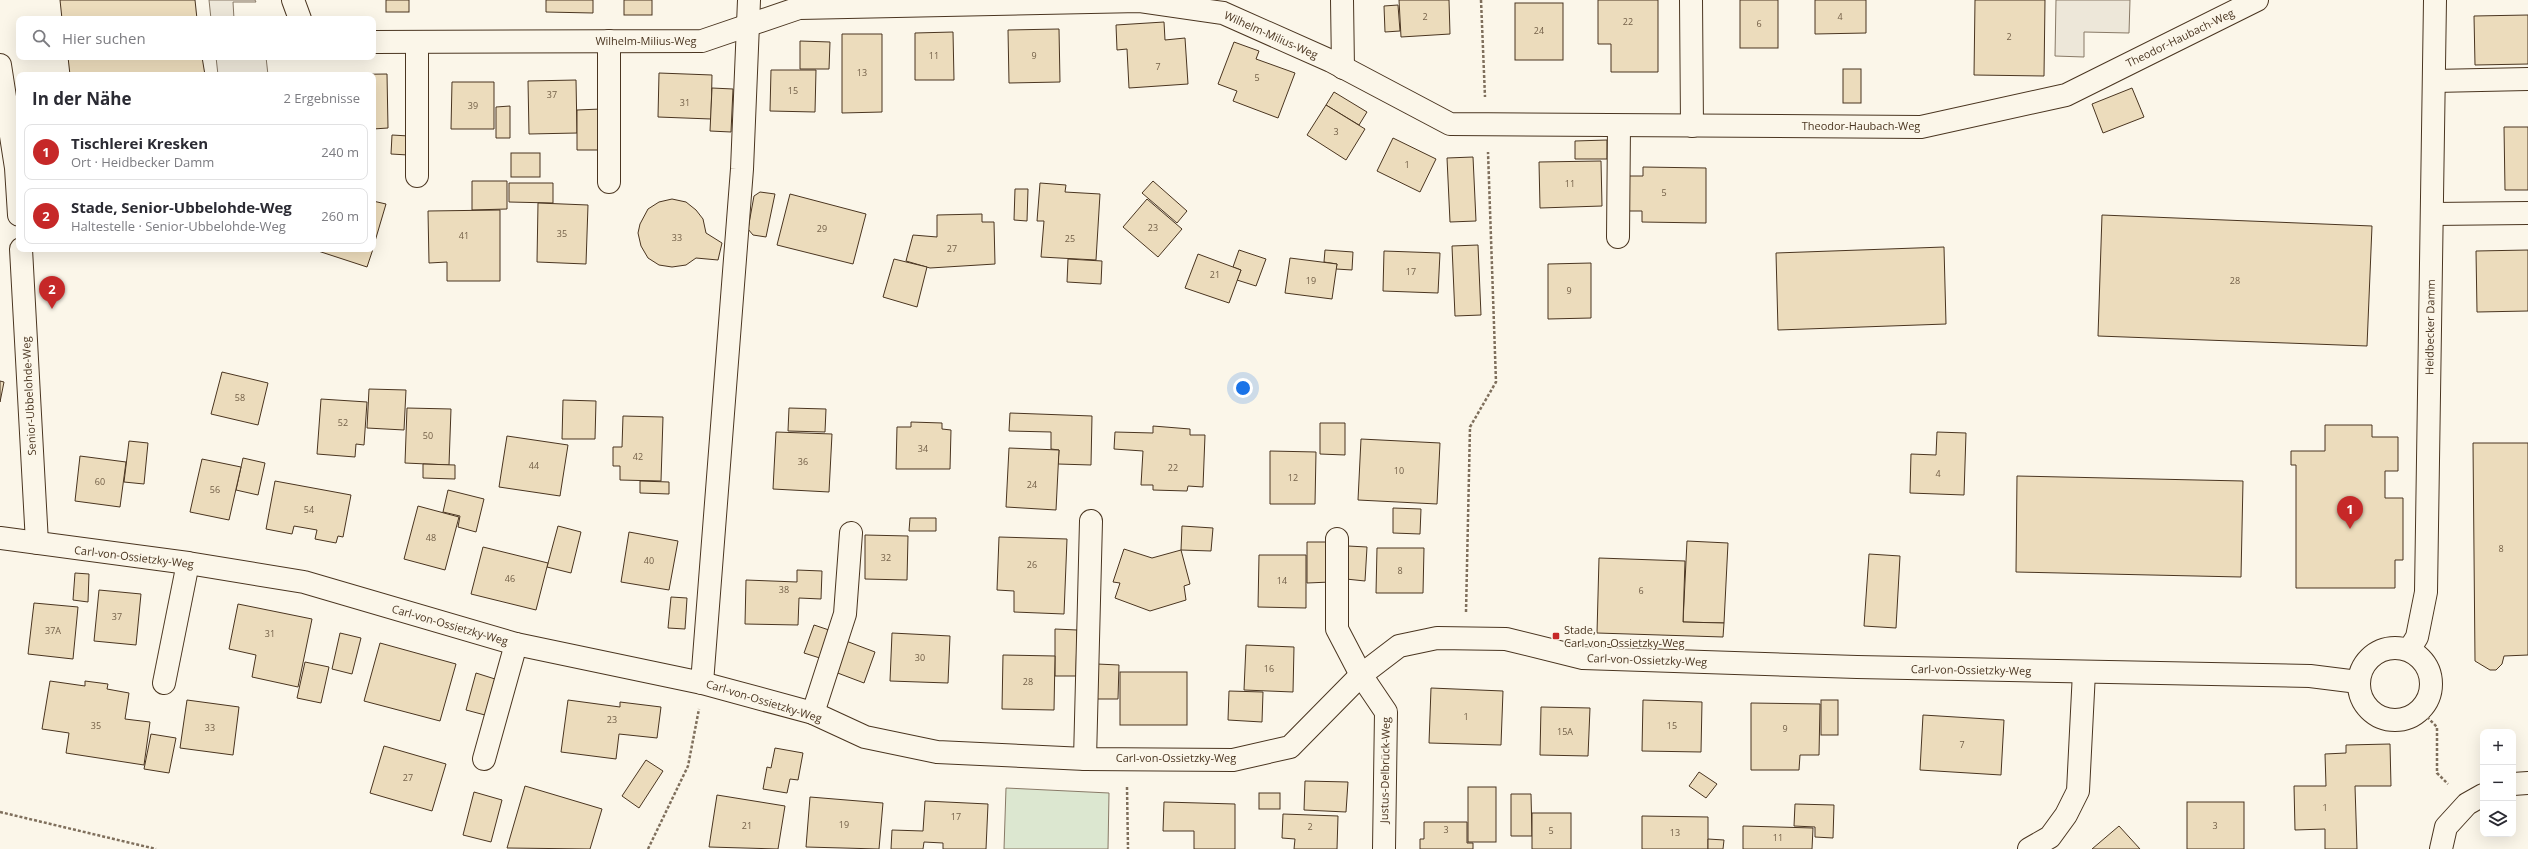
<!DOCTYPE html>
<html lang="de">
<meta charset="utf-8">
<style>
body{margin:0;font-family:"Open Sans",sans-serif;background:#f2f2f3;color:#2b2b33}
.controls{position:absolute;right:12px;bottom:12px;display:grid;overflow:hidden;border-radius:8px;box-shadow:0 4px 16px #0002}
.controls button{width:36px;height:36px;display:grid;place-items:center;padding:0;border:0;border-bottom:1px solid #e1e1e2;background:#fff;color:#2b2b33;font:20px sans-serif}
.you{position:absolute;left:1243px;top:388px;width:14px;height:14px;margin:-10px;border:3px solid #fff;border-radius:50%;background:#1a73e8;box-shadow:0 0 0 6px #1a73e833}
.badge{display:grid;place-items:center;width:26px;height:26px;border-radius:50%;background:#c62828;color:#fff;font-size:13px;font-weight:700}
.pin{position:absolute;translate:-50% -33px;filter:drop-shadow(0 1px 2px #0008)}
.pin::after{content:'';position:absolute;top:21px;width:14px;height:12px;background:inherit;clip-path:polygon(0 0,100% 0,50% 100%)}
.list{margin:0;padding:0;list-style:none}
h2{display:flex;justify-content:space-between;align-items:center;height:52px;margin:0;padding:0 16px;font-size:17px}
h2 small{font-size:13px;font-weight:400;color:#7c7c81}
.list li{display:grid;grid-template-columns:26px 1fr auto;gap:12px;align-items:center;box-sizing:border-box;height:56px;margin:0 8px 8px;padding:0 8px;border:1px solid #e1e1e2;border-radius:8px}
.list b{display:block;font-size:15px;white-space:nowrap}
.list p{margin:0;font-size:13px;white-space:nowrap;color:#7c7c81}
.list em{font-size:13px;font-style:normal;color:#7c7c81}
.icon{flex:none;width:22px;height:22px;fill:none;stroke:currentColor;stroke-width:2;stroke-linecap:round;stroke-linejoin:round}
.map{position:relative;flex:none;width:2528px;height:849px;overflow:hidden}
.search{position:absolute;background:#fff;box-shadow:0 4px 16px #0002;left:16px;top:16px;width:360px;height:44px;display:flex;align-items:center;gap:10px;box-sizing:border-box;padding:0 14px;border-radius:8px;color:#7c7c81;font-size:15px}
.panel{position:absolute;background:#fff;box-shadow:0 4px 16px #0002;left:16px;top:72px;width:360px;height:180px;border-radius:8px}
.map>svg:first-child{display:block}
</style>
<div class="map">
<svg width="2528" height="849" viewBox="0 0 2528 849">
<rect width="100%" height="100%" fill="#fbf6e9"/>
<path fill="#dce7d0" stroke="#887966" d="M1006,788L1109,793L1108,849H1004Z"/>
<g fill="#ede7d9" stroke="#887966">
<path d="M209,0H255L256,2H233L234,19H211Z"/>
<path d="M2056,0H2130L2129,33L2084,32V57L2055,56Z"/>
<path d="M216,57H266L268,75H218Z"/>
</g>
<g fill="#ecdcbc" stroke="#4a3520">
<path d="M60,0H195L197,19H62Z"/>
<rect x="386" y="0" width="23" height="12"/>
<path d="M546,0H593V13L546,12Z"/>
<rect x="624" y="0" width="28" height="15"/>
<path d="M1399,0H1449L1450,34L1401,37Z"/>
<path d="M1598,0H1658V72H1611V44H1598Z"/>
<rect x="1740" y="0" width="38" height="48"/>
<path d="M1815,0H1866V33L1815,34Z"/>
<path d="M1975,0H2045L2044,76L1974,75Z"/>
<rect x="1515" y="3" width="48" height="57"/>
<path d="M1398,5L1400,31L1385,32L1384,6Z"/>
<path d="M2528,15V64L2475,65L2474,16Z"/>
<path d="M1164,22L1165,40L1185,38L1188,84L1129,88L1127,49L1117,50L1116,25Z"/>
<path d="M1059,29L1060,82L1009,83L1008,30Z"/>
<path d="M953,32L954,80H915V33Z"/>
<path d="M842,34H882V112L842,113Z"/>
<path d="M800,41L830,42L829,69H800Z"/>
<path d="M1234,42L1259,51L1256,59L1295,73L1278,118L1233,101L1237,91L1218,84Z"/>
<path d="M68,57H202L205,75H70Z"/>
<rect x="1843" y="69" width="18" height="34"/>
<path d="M771,70H816L815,112L770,111Z"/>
<path d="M659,73L712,75L711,119L658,117Z"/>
<path d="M387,74L388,128L373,129V75H308Z"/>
<path d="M576,80L577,133L529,134L528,81Z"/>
<path d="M452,82H494V129H451Z"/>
<path d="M712,88L733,89L731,132L710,131Z"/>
<path d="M2132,88L2144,117L2103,133L2092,104Z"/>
<path d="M1334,92L1367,112L1359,125L1326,105Z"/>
<path d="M1326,105L1365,129L1346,160L1307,135Z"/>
<path d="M510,106V138H496V107Z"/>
<path d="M601,109L602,150H577V110Z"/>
<path d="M2504,127H2528V190H2505Z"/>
<path d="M392,135L409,136L408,155L391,154Z"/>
<path d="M1393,138L1436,159L1420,192L1377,171Z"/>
<path d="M1607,140V159H1575V141Z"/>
<rect x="511" y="153" width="29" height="24"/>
<path d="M1473,157L1476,221L1450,222L1447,158Z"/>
<path d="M1601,161L1602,206L1540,208L1539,162Z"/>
<path d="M1643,167L1706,168V223L1642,222V211H1623V176H1643Z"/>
<path d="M472,181H507V209L472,210Z"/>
<path d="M1153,181L1187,211L1177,223L1142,193Z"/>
<path d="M509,183H553V203L509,202Z"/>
<path d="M1040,183L1066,185L1065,192L1100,194L1096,260L1041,257L1044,221H1037Z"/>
<path d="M1015,189H1028L1027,221L1014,220Z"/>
<path d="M760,192L775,194L766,237L753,235L748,229L754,196Z"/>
<path d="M790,194L866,214L853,264L777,245Z"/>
<path d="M672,199L686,202L696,210L703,219L706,233L722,243L718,260L696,258L686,265L672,267L659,265L648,258L641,246L638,233L640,224L648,209L659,202Z"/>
<path d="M1147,199L1182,229L1158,257L1123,227Z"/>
<path d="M373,201L386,204L373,248Z"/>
<path d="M538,203L588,205L586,264L537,262Z"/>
<path d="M500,210V281H447V262L429,263L428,211Z"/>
<path d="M982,214V222H994L995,264L930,268L906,261L913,235L937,237V215Z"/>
<path d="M2102,215L2372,226L2367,346L2098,336Z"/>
<path d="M1478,245L1481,315L1455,316L1452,246Z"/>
<path d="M1944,247L1946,324L1778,330L1776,253Z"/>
<path d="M312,249H373L367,267Z"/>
<path d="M1239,250L1266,259L1256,286L1237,280L1241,270L1233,267Z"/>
<path d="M1325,250L1353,252L1352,270L1336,269L1337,264L1324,262Z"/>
<path d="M2528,250V311L2477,312L2476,251Z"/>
<path d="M1384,251L1440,253L1438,293L1383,291Z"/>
<path d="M1198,254L1241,270L1229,303L1185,288Z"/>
<path d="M1290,258L1337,264L1332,299L1285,293Z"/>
<path d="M894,259L927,267L917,307L883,297Z"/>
<path d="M1068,259L1102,261L1101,284L1067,282Z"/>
<path d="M1591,263V318L1548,319V264Z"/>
<path d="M222,372L268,383L258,425L211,414Z"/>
<path d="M0,381L4,382L0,402Z"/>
<path d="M369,389L406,390L404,430L367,428Z"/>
<path d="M321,399L367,402L364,445L356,444L355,457L317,454Z"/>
<path d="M563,400L596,401L595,439H562Z"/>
<path d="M407,408L451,409L449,465L405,463Z"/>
<path d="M789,408L826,409L825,432L788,431Z"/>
<path d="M1010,413L1092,416L1091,465L1058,464L1059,450L1051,449V432L1009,431Z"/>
<path d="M623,416L663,417L661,481L620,480V466H613V447H622Z"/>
<path d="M911,422L942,423V429L951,430L950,469H896L897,427H911Z"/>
<path d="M1320,423H1345V455L1320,454Z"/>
<path d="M2325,425H2372V437H2398V471H2385V498H2403V560H2395V588H2296V465H2291V451H2325Z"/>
<path d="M1153,426L1190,429V435H1205L1203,487L1188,486L1187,491L1153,490V485H1141L1143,451L1114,449L1115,432L1153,433Z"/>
<path d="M776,432L832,434L829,492L773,489Z"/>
<path d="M1937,432L1966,433L1964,495L1910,493L1911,454L1936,455Z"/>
<path d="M507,436L568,445L560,496L499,487Z"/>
<path d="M1361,439L1440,443L1437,504L1358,500Z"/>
<path d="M129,441L148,443L144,484L124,482Z"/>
<path d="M2473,443H2528V655L2504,656L2502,664L2496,670H2490L2475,661Z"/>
<path d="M1009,448L1059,450L1056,510L1006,507Z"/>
<path d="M1270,451L1316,452L1315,504H1270Z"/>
<path d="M80,456L126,462L120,507L75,501Z"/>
<path d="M243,458L265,463L258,495L236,490Z"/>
<path d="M202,459L241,467L229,520L190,512Z"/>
<path d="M423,464L455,465V479L423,478Z"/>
<path d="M2017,476L2243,481L2241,577L2016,572Z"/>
<path d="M275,481L351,495L343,537L338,536L336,543L315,539L317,530L294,526L292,534L266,529Z"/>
<path d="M640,481L669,482V494L640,493Z"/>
<path d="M448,490L484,499L476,532L458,527L460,516L443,512Z"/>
<path d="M418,506L459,517L445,570L404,559Z"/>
<path d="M1393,508L1421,509L1420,534L1393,533Z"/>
<path d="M910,518H936V531H909Z"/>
<path d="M558,526L581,532L571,573L547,567Z"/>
<path d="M1182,526L1213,528L1211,551L1181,550Z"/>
<path d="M629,532L678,541L669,590L621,582Z"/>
<path d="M865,535L908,536L907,580L865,579Z"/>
<path d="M999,537L1067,539L1064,614L1014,612V591L997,590Z"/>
<path d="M1687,541L1728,543L1724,623L1683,622Z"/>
<path d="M1307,542H1331V582L1307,583Z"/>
<path d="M1348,546L1367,547L1365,581L1346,579Z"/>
<path d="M483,547L548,563L536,610L471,594Z"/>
<path d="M1377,548H1424L1423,593H1376Z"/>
<path d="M1124,549L1152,558L1181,550L1190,584L1184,586L1186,600L1150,611L1115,598L1120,583L1113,582Z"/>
<path d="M1869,554L1900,556L1896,628L1864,626Z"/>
<path d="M1259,555H1306V608L1258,607Z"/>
<path d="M1599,558L1685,561L1683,622L1724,623L1723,637L1597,633Z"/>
<path d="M797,570L822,571L821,599L799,598L798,625L745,624L746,580L797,582Z"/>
<path d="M75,573L89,574L88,602L73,600Z"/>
<path d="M99,590L141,594L136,645L94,641Z"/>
<path d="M671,597L687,598L685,629L668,628Z"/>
<path d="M34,603L78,607L73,659L28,654Z"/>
<path d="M238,604L312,619L298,687L252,677L256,655L229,649Z"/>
<path d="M814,625L832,631L823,659L804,653Z"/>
<path d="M1055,629L1077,630L1076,676H1055Z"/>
<path d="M340,633L361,638L352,674L332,669Z"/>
<path d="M892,633L950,636L948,683L890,681Z"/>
<path d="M846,641L875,652L864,683L835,672Z"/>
<path d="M380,643L456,664L440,721L364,701Z"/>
<path d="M1246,645L1294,647L1293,692L1244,690Z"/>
<path d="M1003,655L1055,656L1054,710L1002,709Z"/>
<path d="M305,662L329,667L321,703L297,698Z"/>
<path d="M1097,664L1119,665L1118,699H1097Z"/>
<rect x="1120" y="672" width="67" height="53"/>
<path d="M476,673L495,679L485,715L466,710Z"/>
<path d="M50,681L85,686V681L108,684L107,689L129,693L125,719L150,722L144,765L66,753L69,733L42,729Z"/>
<path d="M1431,688L1503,691L1501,745L1429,743Z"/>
<path d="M1229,691L1263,692L1262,722L1228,720Z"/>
<path d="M187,700L239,707L233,755L180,748Z"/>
<path d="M568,700L620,707V702L661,707L657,738L619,734L616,759L561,752Z"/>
<path d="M1643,700L1702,702L1701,752L1642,751Z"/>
<rect x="1821" y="700" width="17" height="35"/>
<path d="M1751,703L1820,704L1819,755H1800L1799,770H1751Z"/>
<path d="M1541,707L1590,708L1588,756L1540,755Z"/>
<path d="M1923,715L2004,720L2001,775L1920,770Z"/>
<path d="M151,734L176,738L169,773L144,769Z"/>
<path d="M2390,744L2391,786H2355L2357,849H2325V829L2295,830L2294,786H2326L2325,754L2346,753V745Z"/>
<path d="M384,746L446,764L432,811L370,793Z"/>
<path d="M775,748L803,753L798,780L790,779L787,793L763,789L767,767L771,768Z"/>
<path d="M646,760L663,771L639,808L622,796Z"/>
<path d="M1699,772L1717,784L1706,798L1689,786Z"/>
<path d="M1305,781L1348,782L1346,812L1304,810Z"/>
<path d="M525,786L602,809L590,849L507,848Z"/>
<rect x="1468" y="787" width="28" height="55"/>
<path d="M474,792L502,800L491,842L463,835Z"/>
<rect x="1259" y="793" width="21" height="16"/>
<path d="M1511,794H1531L1532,836H1511Z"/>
<path d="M717,795L785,806L778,849L709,847Z"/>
<path d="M810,797L883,803L879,849L806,847Z"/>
<path d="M925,801L988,804L986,849H943V843L924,842L923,849H891L892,830L923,831Z"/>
<path d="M1164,802L1235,804V849H1194V831H1163Z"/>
<rect x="2187" y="802" width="57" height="47"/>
<path d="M1795,804L1834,805L1833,838L1815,837V827L1794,826Z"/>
<rect x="1532" y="813" width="39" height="36"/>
<path d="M1283,814L1338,816L1337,849H1294L1295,839L1282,838Z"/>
<path d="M1642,816L1708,817V849H1642Z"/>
<path d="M1424,822H1467V843H1473V849H1420V839H1424Z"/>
<path d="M1743,826L1813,828L1812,849H1743Z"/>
<path d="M2119,826L2140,849H2092Z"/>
<path d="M1708,839L1724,840L1723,849H1708Z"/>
</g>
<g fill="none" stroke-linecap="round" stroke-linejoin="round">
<defs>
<g id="minor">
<path d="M293,0L300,19"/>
<path d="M1342,0L1343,68"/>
<path d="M1691,0L1692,126"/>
<path d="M609,41V182"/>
<path d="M373,42L702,41L799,8L1140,1L1223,13L1331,61L1450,124L1921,127L2066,95L2257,0"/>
<path d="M417,42V176"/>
<path d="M0,65L16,168L19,215"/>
<path d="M2434,81L2528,79"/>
<path d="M2432,214L2528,213"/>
<path d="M1618,237L1619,126"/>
<path d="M21,249L37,543"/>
<path d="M0,538L188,563L304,582L516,644L702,683L813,713L865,737L937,752L1085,759L1233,760L1290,747L1361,675L1399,646L1437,638L1506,639L1583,658L1857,667L2310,676L2358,682"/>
<path d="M1337,539V629L1361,675L1386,712L1384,849"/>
<circle cx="2395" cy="684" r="36"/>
<path d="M2409,650L2417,637L2426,592L2435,0"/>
<path d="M164,683L188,563"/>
<path d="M702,683L742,169L749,0"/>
<path d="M813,713L845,614L851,533"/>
<path d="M484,759L516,644"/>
<path d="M1085,759L1091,521"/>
<path d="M2513,784L2528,783"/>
<path d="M2029,849L2050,837L2066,815L2078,791L2084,672"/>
<path d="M2441,849L2446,827L2467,804L2483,795"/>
</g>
</defs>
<use href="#minor" stroke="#4a3520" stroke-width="24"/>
<g stroke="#7f6f5c" stroke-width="2.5" stroke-dasharray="3 2" stroke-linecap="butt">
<path d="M1481,0L1485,97"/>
<path d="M1466,612L1470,427L1496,382L1488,152"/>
<path d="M2420,710L2437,727V773L2448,784"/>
<path d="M1127,787L1128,849"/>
<path d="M0,812L156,849"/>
<path d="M648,849L688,766L699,709"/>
</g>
<use href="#minor" stroke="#fbf6e9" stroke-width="22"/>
</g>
<rect fill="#c62828" stroke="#fbf6e9" stroke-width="1.5" x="1552" y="632" width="8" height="8" rx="2"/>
<g text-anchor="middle" stroke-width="3" stroke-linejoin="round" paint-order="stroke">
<g font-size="9" fill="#725f47">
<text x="1425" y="20">2</text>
<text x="1840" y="20">4</text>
<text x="1628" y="25">22</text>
<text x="1759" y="27">6</text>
<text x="1539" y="34">24</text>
<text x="2009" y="40">2</text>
<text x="934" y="59">11</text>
<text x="1034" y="59">9</text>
<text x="1158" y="70">7</text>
<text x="862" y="76">13</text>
<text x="1257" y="81">5</text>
<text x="793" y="94">15</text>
<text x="552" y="98">37</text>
<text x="685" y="106">31</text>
<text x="473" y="109">39</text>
<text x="1336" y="135">3</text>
<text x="1407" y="168">1</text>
<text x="1570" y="187">11</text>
<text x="1664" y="196">5</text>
<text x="1153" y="231">23</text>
<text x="822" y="232">29</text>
<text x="562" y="237">35</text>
<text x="464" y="239">41</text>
<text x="677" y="241">33</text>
<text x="1070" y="242">25</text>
<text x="952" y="252">27</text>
<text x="1411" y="275">17</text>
<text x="1215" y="278">21</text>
<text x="1311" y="284">19</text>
<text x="2235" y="284">28</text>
<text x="1569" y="294">9</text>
<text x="240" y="401">58</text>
<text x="343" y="426">52</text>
<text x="428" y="439">50</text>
<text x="923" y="452">34</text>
<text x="638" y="460">42</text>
<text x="803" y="465">36</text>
<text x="534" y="469">44</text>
<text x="1173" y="471">22</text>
<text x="1399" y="474">10</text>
<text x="1938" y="477">4</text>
<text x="1293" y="481">12</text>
<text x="100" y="485">60</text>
<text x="1032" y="488">24</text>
<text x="215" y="493">56</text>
<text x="309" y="513">54</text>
<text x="431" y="541">48</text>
<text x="2501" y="552">8</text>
<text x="886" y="561">32</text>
<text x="649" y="564">40</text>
<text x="1032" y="568">26</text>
<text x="1400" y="574">8</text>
<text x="510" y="582">46</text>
<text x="1282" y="584">14</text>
<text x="784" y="593">38</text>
<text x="1641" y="594">6</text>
<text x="117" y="620">37</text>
<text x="53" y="634">37A</text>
<text x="270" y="637">31</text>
<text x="920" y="661">30</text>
<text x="1269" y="672">16</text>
<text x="1028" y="685">28</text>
<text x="1466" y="720">1</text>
<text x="612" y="723">23</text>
<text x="96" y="729">35</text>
<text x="1672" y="729">15</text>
<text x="210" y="731">33</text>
<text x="1785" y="732">9</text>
<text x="1565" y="735">15A</text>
<text x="1962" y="748">7</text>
<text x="408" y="781">27</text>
<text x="2325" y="811">1</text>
<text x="956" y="820">17</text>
<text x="844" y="828">19</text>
<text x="747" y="829">21</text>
<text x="2215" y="829">3</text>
<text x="1310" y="830">2</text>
<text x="1446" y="833">3</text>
<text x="1551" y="834">5</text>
<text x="1675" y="836">13</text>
<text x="1778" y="841">11</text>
</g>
<g font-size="11" fill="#4a3520" stroke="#fbf6e9">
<text transform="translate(1271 35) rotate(24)" y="4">Wilhelm-Milius-Weg</text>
<text transform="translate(2180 38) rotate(-26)" y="4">Theodor-Haubach-Weg</text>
<text x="646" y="45">Wilhelm-Milius-Weg</text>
<text x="1861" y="130">Theodor-Haubach-Weg</text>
<text transform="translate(2430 327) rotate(-89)" y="4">Heidbecker Damm</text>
<text transform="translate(29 396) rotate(-93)" y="4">Senior-Ubbelohde-Weg</text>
<text transform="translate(134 557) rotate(7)" y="4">Carl-von-Ossietzky-Weg</text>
<text transform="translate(450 625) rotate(16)" y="4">Carl-von-Ossietzky-Weg</text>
<text transform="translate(1647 660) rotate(2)" y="4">Carl-von-Ossietzky-Weg</text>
<text transform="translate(1971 670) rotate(1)" y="4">Carl-von-Ossietzky-Weg</text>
<text transform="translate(764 701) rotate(17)" y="4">Carl-von-Ossietzky-Weg</text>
<text x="1176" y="762">Carl-von-Ossietzky-Weg</text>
<text transform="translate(1385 770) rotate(-89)" y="4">Justus-Delbrück-Weg</text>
</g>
<g font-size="11" fill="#4a3520" stroke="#fbf6e9" text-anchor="start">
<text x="1564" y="634">Stade,<tspan x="1564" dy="13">Carl-von-Ossietzky-Weg</tspan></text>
</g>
</g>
</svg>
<div class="controls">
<button>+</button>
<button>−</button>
<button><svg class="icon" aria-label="layers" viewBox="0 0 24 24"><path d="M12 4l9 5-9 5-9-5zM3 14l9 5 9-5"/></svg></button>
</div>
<div class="you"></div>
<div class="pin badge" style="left:2350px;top:529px">1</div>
<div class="pin badge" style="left:52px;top:309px">2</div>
<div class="search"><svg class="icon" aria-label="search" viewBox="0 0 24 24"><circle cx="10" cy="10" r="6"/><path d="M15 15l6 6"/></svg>Hier suchen</div>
<section class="panel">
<h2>In der Nähe<small>2 Ergebnisse</small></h2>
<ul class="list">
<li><span class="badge">1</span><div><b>Tischlerei Kresken</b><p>Ort · Heidbecker Damm</p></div><em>240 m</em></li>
<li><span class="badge">2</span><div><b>Stade, Senior-Ubbelohde-Weg</b><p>Haltestelle · Senior-Ubbelohde-Weg</p></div><em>260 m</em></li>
</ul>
</section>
</div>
